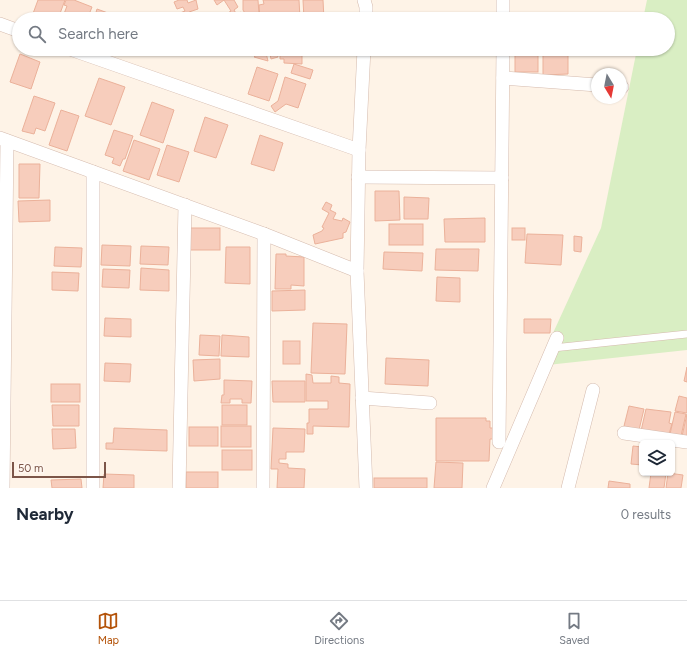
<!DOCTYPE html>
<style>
body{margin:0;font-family:Figtree,sans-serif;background:#f2f2f3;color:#1f2937}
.controls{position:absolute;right:12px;bottom:12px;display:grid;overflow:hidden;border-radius:6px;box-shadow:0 1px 3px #0004}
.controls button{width:36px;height:36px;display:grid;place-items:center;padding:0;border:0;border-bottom:1px solid #e0e1e3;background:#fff;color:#1f2937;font:20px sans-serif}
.compass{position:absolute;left:591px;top:68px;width:36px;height:36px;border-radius:50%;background:#fff;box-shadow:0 1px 3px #0004;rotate:170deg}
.scale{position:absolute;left:12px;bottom:10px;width:94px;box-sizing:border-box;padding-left:4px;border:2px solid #7c5548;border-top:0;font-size:11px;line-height:14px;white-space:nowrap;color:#7c5548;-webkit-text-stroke:3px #fff7f0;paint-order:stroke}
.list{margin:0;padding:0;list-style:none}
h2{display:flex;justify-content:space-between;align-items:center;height:52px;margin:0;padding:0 16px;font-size:17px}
h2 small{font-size:13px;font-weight:400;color:#747a83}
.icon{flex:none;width:22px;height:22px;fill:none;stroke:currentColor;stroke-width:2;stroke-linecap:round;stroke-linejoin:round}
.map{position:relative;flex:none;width:687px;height:488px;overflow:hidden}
.search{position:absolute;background:#fff;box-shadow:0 1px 3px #0004;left:12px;right:12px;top:12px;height:44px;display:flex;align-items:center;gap:10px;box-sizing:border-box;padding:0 14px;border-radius:22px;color:#747a83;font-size:15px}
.sheet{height:112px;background:#fff}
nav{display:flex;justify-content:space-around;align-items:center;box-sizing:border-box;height:56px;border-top:1px solid #e0e1e3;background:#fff;font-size:11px;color:#747a83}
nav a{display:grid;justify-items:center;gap:2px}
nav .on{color:#b45309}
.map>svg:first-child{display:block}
</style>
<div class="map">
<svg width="687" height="488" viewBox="0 0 687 488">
<rect width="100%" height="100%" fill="#fef3e7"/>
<path fill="#d9eec3" d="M647,0H687V350L538,366L601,228L637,49H668V19H643Z"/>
<g fill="#f7cdbc" stroke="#ebb19a">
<path d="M38,0H65L58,19H31Z"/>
<path d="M66,0H74L92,7L88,17L79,14L77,19H62L67,6L64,5Z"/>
<path d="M179,0H187L188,3L196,0L198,9L189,12L192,18L181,19L180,13L185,11L183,7L177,9L174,2Z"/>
<path d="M214,0H234L238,7L234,10L237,15L241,12L246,19H224L223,16L231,11L224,0L217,5Z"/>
<path d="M243,0H258L259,14L246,15L243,10Z"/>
<path d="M263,0H299L300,18L260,19L259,5L264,4Z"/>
<path d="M303,0H323L324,19H304Z"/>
<path d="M97,9L119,17L118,19H94Z"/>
<path d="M95,49H108L106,53Z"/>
<path d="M263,49H265L268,61L254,57Z"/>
<path d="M269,49H276L278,57L271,59Z"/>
<path d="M280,49H310V55L302,54V64L284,63V59H280Z"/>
<rect x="515" y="49" width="23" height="23"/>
<path d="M543,49H568V74L543,75Z"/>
<path d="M20,54L40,62L31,89L10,82Z"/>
<path d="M294,64L313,70L310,79L291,73Z"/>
<path d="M257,67L278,74L269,101L248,94Z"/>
<path d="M285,77L306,84L298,108L286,104L275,112L271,106L278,101Z"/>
<path d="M99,78L125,87L111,125L85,116Z"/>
<path d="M34,96L55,103L45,131L36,128L34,134L22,131Z"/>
<path d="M152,102L174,110L163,143L140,135Z"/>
<path d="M61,110L79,116L67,151L49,145Z"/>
<path d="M205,117L228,125L216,158L194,151Z"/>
<path d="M114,130L133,136L125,159H123L120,166L112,163L114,158L105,155Z"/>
<path d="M260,135L283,143L274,171L251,164Z"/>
<path d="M134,140L160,149L149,180L123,171Z"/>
<path d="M167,145L189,152L179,182L157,175Z"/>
<path d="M19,164H40L39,198H19Z"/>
<path d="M375,191H399L400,220L375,221Z"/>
<path d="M404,197L429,198L428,219H404Z"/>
<path d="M50,200V221L19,222L18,201Z"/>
<path d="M326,202L332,205L330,210L336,213L333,219L342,221L343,218L350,222L346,232L343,233V238L315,244L313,235L322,231L324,228L322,227L329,213L322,209Z"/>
<path d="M485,218V242H445L444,219Z"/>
<rect x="389" y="224" width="34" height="21"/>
<rect x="190" y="228" width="30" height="22"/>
<rect x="512" y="228" width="13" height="12"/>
<path d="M527,234L563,235L561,265L525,263Z"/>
<path d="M574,236L582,237L581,252L574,251Z"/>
<path d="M102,245L131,246L130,266L101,265Z"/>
<path d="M141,246L169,247L168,265L140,264Z"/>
<path d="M55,247L82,248L81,267L54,266Z"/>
<path d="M226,247H250V284L225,283Z"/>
<path d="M436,249H479L478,271L435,270Z"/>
<path d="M384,252L423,253L422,271L383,269Z"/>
<path d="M276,254H286V256L304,257V286L291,285V289H275Z"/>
<path d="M141,268L169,270V291L140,290Z"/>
<path d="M103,269L130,270L129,288L102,287Z"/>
<path d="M52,272L79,273L78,291L52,290Z"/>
<path d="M437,277L460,278V302L436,301Z"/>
<path d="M305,290V310L272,311V291Z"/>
<path d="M105,318L131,319V337L104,336Z"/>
<path d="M524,319H551L550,333H524Z"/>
<path d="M313,323L347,324L345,374L311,373Z"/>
<path d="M200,335L220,336L219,356L199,355Z"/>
<path d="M222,335L249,337V357L221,356Z"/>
<rect x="283" y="341" width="17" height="23"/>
<path d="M386,358L429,360L428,386L385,384Z"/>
<path d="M220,359V379L194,381L193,360Z"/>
<path d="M105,363L131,364L130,382L104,381Z"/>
<path d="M687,367V382L684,381Z"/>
<path d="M306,374L312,375L313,383H331V376L339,377V383L350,384L349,427L313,426V434H307V423H309V409H328V401H306Z"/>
<path d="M224,380L252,381L251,403H242V399H230V403H221L222,395H224Z"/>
<path d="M272,381H305V402H273Z"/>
<rect x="51" y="384" width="29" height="18"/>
<path d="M679,396L687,398V413L675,411Z"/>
<path d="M52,405H79V426H53Z"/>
<rect x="222" y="405" width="25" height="20"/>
<path d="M629,406L644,409L639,430L624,426Z"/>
<path d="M646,409L671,412L669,423L672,424L669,434L641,431Z"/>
<path d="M675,412L686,414L681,436L670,434Z"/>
<path d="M687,414V437L682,436Z"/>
<path d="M436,418H486V421H490V428H496V439H490L489,461H436Z"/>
<rect x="221" y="426" width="30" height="21"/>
<rect x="189" y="427" width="29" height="19"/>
<path d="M114,428L167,430V451L106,449V443H113Z"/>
<path d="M273,428L305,429L304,452H286V459H279V463L288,464V468L305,469L304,488H277L278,469H271Z"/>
<path d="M52,429H75L76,448L53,449Z"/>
<path d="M633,446L642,447V465L631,464Z"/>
<rect x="222" y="450" width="30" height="20"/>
<path d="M436,462L463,463L462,488H434Z"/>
<rect x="186" y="472" width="32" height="16"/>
<path d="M651,473H666L664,488H649Z"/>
<path d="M668,473L683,475L681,488H666Z"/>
<path d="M104,474L134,475V488H103Z"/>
<rect x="374" y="478" width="53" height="10"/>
<path d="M81,479L82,488H52L51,480Z"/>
<path d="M609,481L630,484V488H608Z"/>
</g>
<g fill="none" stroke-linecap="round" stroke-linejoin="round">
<defs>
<path id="lane" d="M553,348L687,334"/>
<g id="street">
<path d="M364,0L366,7V19"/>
<path d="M503,19V0"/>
<path d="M0,24L19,31"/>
<path d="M70,49L359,150"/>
<path d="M364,49L359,150L357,271L366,488"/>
<path d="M503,78L597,85"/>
<path d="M621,87H622"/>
<path d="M0,138L264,234L357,271"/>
<path d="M358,177L502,178"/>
<path d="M362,398L430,403"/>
<path d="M624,433L687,442"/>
<path d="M499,442L503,49"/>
<path d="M3,488L7,141"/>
<path d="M93,488V172"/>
<path d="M179,488L185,205"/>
<path d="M263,488L264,234"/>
<path d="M493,488L557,338"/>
<path d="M568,488L593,390"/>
</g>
</defs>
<use href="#lane" stroke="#d5bbae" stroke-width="8"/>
<use href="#street" stroke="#d5bbae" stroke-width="14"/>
<use href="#lane" stroke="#fff" stroke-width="7"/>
<use href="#street" stroke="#fff" stroke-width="13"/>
</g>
</svg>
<div class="controls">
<button><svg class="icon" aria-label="layers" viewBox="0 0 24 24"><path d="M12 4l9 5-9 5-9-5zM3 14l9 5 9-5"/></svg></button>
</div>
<svg class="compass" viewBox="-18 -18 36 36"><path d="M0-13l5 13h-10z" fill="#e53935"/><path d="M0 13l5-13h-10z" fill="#747a83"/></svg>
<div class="scale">50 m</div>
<div class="search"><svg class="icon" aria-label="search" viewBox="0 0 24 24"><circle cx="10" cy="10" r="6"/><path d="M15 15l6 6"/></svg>Search here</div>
</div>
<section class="sheet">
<h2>Nearby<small>0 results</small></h2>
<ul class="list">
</ul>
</section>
<nav>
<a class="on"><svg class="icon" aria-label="map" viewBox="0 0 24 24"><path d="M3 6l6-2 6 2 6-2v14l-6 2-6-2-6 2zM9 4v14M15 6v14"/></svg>Map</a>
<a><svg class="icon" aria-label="directions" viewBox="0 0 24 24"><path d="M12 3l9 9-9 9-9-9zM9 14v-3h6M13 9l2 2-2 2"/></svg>Directions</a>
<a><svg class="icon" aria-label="saved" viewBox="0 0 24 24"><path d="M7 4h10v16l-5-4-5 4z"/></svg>Saved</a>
</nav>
